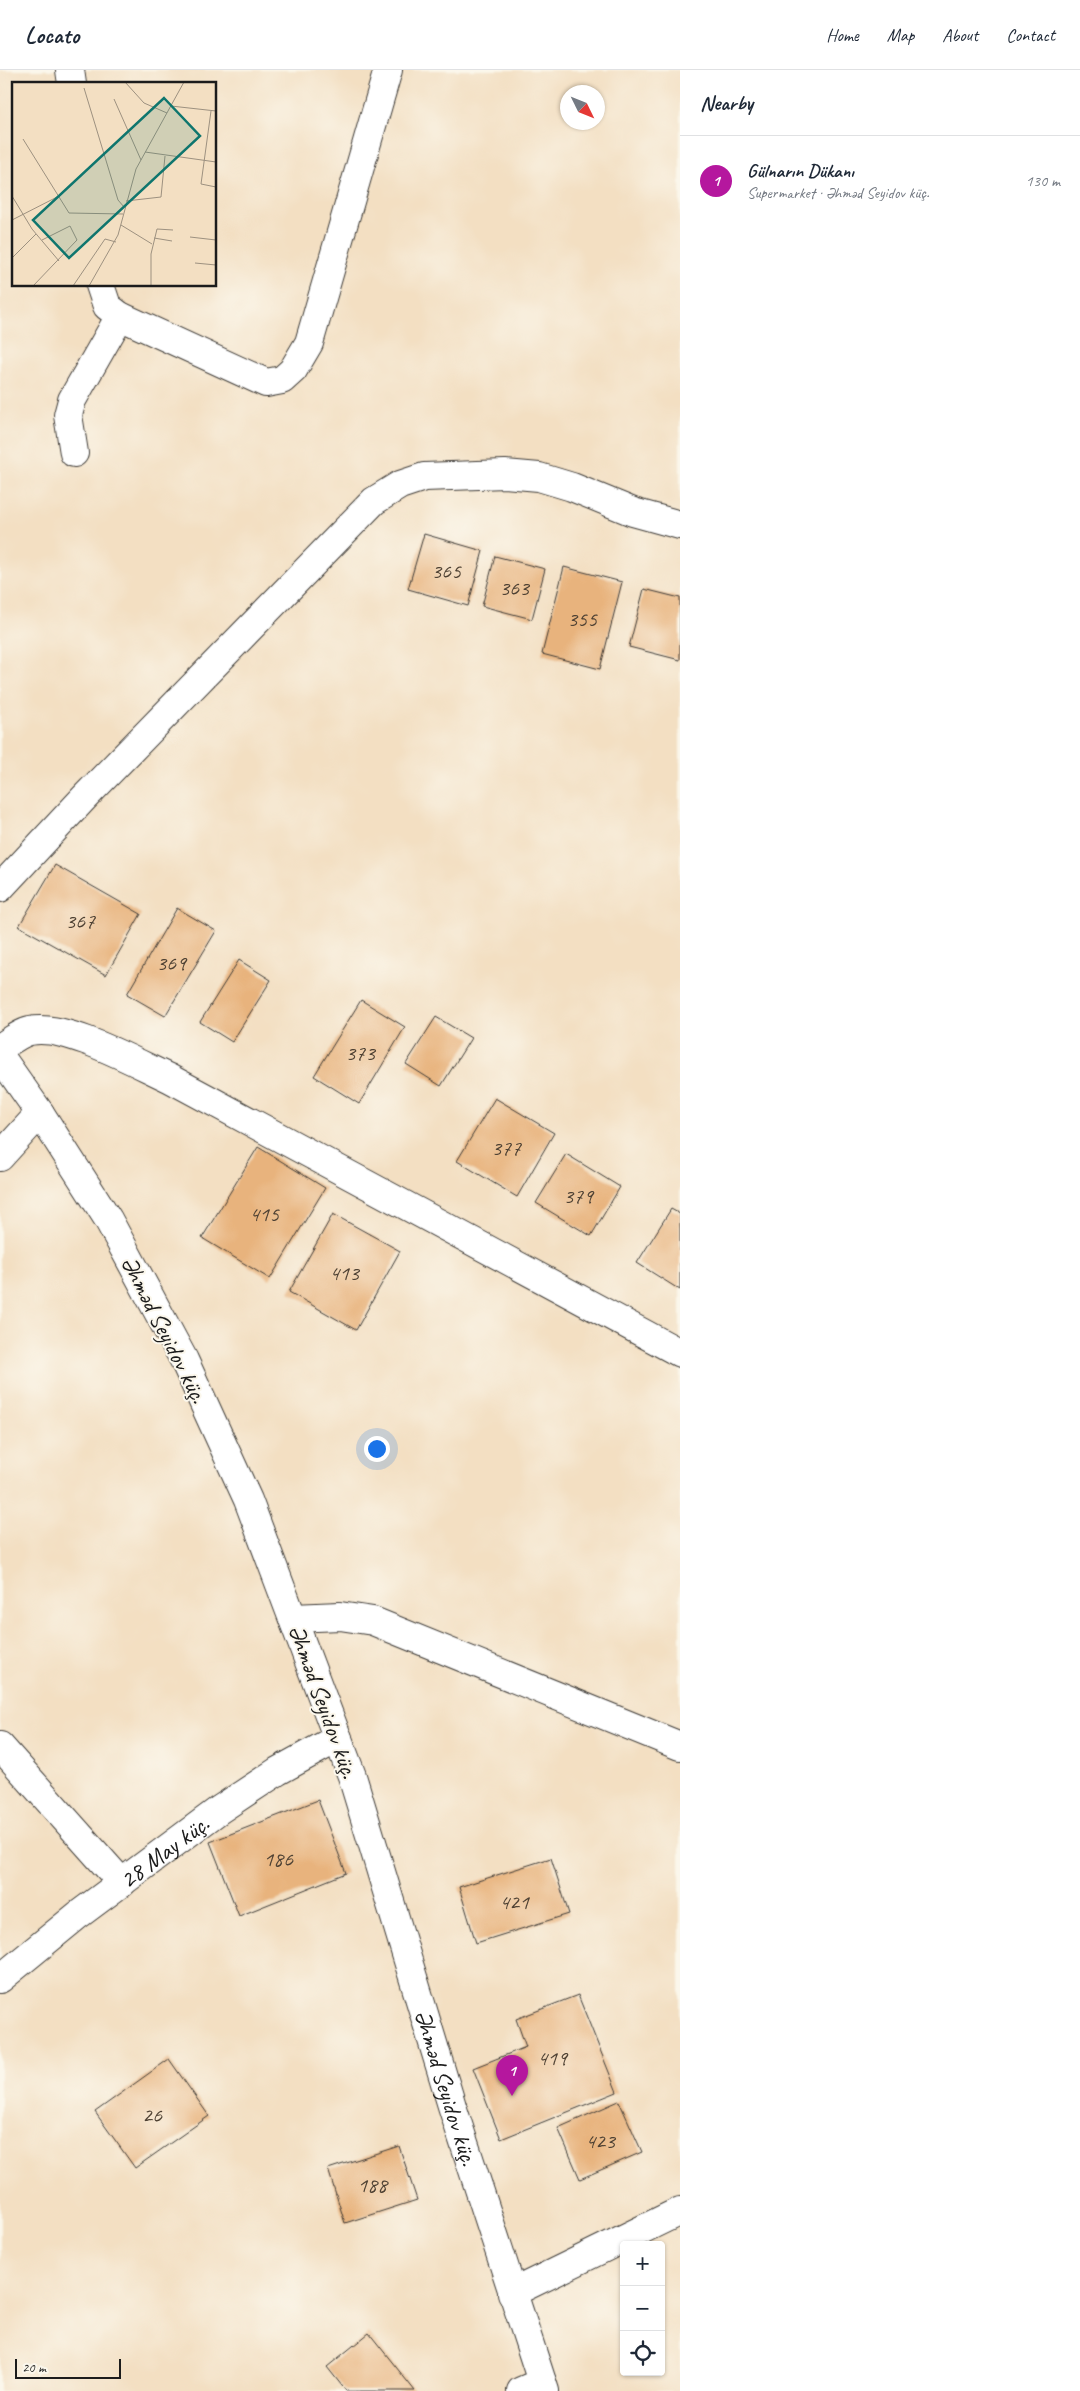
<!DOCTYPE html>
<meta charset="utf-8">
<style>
body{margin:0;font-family:Caveat,sans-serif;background:#f6f6f7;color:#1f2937}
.controls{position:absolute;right:15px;bottom:15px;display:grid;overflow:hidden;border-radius:5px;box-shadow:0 1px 4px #0004}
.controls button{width:45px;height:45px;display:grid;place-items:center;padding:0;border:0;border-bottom:1px solid #e0e1e3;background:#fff;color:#1f2937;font:25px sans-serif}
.compass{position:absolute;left:560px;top:15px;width:45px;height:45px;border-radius:50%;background:#fff;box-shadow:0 1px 4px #0004;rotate:133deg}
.scale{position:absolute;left:15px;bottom:12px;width:106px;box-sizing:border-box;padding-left:5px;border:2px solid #1c1c1c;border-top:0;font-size:14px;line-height:18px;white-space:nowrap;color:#1c1c1c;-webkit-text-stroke:4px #fbf7ec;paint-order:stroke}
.you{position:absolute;left:376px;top:1378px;width:18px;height:18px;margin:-12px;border:4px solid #fff;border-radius:50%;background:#1a73e8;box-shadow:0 0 0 8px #1a73e833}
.badge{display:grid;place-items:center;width:32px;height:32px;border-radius:50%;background:#b5179e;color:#fff;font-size:16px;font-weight:700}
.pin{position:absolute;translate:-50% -41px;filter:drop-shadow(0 1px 2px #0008)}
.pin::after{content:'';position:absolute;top:26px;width:18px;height:15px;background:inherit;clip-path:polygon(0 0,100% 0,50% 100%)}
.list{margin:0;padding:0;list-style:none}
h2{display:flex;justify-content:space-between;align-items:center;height:65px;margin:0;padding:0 20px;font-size:21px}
h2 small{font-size:16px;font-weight:400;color:#747a83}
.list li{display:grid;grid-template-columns:32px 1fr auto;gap:15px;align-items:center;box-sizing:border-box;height:90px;padding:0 20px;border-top:1px solid #e0e1e3}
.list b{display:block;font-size:19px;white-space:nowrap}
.list p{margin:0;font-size:16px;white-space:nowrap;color:#747a83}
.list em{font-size:16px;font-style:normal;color:#747a83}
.icon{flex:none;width:28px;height:28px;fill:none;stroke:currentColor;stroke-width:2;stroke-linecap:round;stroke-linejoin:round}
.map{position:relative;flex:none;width:680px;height:2321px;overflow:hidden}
header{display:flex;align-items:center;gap:30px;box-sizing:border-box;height:70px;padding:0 25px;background:#fff;border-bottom:1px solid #e0e1e3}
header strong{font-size:24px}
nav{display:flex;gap:28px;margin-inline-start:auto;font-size:18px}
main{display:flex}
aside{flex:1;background:#fff}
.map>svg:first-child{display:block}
</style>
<header>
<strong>Locato</strong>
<nav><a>Home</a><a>Map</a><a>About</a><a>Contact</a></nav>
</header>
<main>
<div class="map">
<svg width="680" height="2321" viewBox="0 0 680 2321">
<rect width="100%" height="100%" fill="#fbf7ec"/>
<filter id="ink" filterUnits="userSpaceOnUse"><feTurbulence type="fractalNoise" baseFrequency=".02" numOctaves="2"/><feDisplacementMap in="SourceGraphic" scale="10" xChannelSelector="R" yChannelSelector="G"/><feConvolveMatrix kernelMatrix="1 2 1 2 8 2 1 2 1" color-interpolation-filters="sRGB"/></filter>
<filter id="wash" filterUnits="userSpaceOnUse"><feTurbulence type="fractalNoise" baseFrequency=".0096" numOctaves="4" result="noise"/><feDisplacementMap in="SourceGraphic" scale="20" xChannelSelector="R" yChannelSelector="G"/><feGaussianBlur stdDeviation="1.12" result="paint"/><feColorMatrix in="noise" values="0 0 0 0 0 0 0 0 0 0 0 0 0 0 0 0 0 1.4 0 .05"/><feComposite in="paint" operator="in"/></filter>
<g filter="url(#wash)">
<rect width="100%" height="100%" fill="#f3dfc2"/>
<g id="blocks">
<g fill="#e8b37d">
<path d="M424,464L483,481L468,536L408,519Z"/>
<path d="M495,486L545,499L532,549L482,536Z"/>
<path d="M564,497L622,512L600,599L542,584Z"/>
<path d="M644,519L680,528V590L629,577Z"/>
<path d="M55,795L141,844L106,905L19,856Z"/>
<path d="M177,838L216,861L165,946L127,924Z"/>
<path d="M239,890L271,910L232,972L200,952Z"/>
<path d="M361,930L405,957L359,1034L314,1006Z"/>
<path d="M436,947L471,968L441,1016L406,994Z"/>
<path d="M495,1028L554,1063L517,1127L457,1091Z"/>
<path d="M258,1077L325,1118L270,1209L202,1168Z"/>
<path d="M566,1084L620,1117L591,1166L536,1133Z"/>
<path d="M671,1139L680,1144V1220L637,1193Z"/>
<path d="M333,1144L400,1181L356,1260L289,1222Z"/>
<path d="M318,1730L346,1803L239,1846L210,1772Z"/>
<path d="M551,1788L569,1844L476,1873L459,1817Z"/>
<path d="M578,1925L617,2022L501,2069L473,1998L526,1977L516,1949Z"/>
<path d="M169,1989L209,2046L135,2098L95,2042Z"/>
<path d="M619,2031L642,2082L580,2109L558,2058Z"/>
<path d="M399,2076L417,2130L345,2153L328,2099Z"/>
<path d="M369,2263L415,2321H346L327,2297Z"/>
</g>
</g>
</g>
<g filter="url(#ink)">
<use href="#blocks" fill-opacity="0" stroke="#3c3935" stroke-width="1"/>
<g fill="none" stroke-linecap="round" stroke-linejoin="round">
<defs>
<g id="street">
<path d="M70,0L72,14"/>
<path d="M100,215L107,236L120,246L266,313L282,310L293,300L309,273L388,0"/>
<path d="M74,383L68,345L72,330L120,246"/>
<path d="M0,818L84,728L374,431L400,415L424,407L505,404L539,407L572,417L633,442L680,455"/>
<path d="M0,978C9,972 20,963 30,961C65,953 136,993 169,1008L680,1283"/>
<path id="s1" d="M0,986L40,1043L108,1149L184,1290L248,1430L352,1706L452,2036L545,2321"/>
<path d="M0,1087L40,1043"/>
<path d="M293,1548L340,1546L373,1551L680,1676"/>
<path d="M0,1676L122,1813"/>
<path id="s2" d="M0,1909L78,1845L219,1740L278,1701L338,1668"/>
<path d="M512,2223L680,2141"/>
<path d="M521,2321L542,2312"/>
</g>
</defs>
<use href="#street" stroke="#3c3935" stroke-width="30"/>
<use href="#street" stroke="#fff" stroke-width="28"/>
</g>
</g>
<g text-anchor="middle" stroke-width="4" stroke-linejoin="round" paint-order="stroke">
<g font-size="22" fill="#4f4234">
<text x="446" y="508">365</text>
<text x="514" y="525">363</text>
<text x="582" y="556">355</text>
<text x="80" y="858">367</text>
<text x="171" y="900">369</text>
<text x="360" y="990">373</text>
<text x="506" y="1085">377</text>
<text x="578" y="1133">379</text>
<text x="264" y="1151">415</text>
<text x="344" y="1210">413</text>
<text x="278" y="1796">186</text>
<text x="514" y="1839">421</text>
<text x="552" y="1995">419</text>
<text x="152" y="2052">26</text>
<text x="600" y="2078">423</text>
<text x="372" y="2122">188</text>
</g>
<g font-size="25" fill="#1c1c1c" stroke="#fbf7ec">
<text transform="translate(165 1259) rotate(63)" y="9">Əhməd Seyidov küç.</text>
<text transform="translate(324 1631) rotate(70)" y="9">Əhməd Seyidov küç.</text>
<text dy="9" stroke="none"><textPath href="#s2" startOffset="208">28 May küç.</textPath></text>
<text dy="9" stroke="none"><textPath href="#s1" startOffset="1130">Əhməd Seyidov küç.</textPath></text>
</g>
</g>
<g transform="translate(12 12)">
<rect width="204" height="204" fill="#f3dfc2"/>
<path fill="none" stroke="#9d9180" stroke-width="1" d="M113,0L132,21L155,31M72,6L106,118L112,125M102,17L129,78M159,24L204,29M199,29L189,102L204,105M11,57L57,131L111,132M133,70L204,80M0,114L20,147L47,179M114,119L149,115L153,74M0,138L47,114M109,143L140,162M178,155L204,158M142,156L160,159M0,176L24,152M183,181L204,183M21,204L65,158L58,144L30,158M61,204L93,157L104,160M77,204L106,153L124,87L172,0M139,204V172L145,147L161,148"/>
<path fill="#0f766e" fill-opacity="0.15" stroke="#0f766e" stroke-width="2.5" d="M152,16L188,54L57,176L21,138Z"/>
<rect width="204" height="204" fill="none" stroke="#1c1c1c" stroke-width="2.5"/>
</g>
</svg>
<div class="controls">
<button>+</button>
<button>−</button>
<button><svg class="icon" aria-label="locate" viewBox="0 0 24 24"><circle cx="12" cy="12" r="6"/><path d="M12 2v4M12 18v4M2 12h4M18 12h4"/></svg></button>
</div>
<svg class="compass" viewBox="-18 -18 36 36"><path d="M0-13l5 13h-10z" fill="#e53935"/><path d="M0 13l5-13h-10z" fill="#747a83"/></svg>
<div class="scale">20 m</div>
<div class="you"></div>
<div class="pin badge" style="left:512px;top:2026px">1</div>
</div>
<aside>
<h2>Nearby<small></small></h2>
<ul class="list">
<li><span class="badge">1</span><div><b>Gülnarın Dükanı</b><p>Supermarket · Əhməd Seyidov küç.</p></div><em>130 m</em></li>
</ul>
</aside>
</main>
